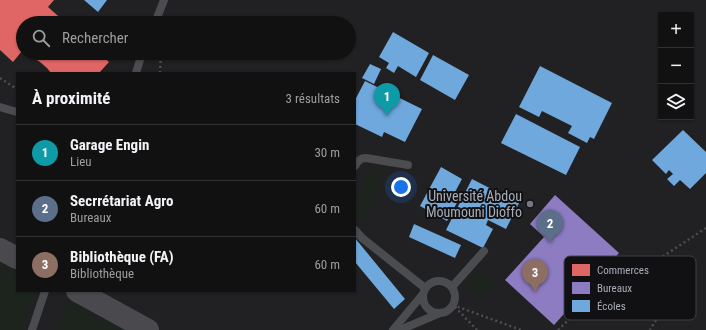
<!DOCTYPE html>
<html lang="fr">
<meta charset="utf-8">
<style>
body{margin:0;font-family:"Roboto Condensed",sans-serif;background:#1a1a1a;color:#f1f3f6}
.controls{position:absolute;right:12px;top:12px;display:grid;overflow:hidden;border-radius:0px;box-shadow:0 1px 3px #0004}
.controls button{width:36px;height:36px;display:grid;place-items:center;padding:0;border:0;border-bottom:1px solid #303131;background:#111;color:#f1f3f6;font:20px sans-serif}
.you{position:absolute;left:401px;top:187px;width:14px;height:14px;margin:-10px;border:3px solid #fff;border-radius:50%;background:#1a73e8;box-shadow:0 0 0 6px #1a73e833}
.badge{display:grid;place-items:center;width:26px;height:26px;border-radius:50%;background:#db2777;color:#fff;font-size:13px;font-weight:700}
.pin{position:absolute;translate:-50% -33px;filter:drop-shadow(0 1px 2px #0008)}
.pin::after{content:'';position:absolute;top:21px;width:14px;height:12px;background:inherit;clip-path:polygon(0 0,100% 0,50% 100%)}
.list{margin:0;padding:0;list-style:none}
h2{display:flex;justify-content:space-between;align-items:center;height:52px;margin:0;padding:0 16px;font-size:17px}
h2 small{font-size:13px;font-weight:400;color:#9c9d9f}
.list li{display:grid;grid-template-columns:26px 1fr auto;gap:12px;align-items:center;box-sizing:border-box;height:56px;padding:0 16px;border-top:1px solid #303131}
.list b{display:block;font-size:15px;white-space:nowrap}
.list p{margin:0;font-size:13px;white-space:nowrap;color:#9c9d9f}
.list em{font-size:13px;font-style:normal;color:#9c9d9f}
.icon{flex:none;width:22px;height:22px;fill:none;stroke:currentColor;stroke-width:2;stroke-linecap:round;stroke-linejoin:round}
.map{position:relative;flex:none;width:706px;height:330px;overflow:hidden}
.search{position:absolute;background:#111;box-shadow:0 1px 3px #0004;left:16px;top:16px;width:340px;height:44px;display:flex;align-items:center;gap:10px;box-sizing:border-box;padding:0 14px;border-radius:22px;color:#9c9d9f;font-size:15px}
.panel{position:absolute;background:#111;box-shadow:0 1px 3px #0004;left:16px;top:72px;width:340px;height:220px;border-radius:0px}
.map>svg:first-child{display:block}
</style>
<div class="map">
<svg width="706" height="330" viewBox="0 0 706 330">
<rect width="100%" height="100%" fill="#171717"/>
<path fill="#212123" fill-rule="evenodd" d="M0,0H706V330H0ZM661,15H691V117H661ZM23,23H349V53H23ZM17,73H355V291H17Z"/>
<g fill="#1d241e">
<path d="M369,167L385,174L366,220L355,216V202Z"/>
<path d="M0,264L17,274V291H36L23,330H0Z"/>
<path d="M479,268L493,284L479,297L465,282Z"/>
<path d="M69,301L119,330H58Z"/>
</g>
<g fill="#e06666">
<path d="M0,0H54L48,7L66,23H23V52L22,51L13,62L0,50Z"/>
<path d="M27,53H99L109,62L99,73H51L47,68L40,62Z"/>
</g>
<path fill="#8e7cc3" d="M555,195L619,253L554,325L505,280L544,237L530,224Z"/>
<g fill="#6fa8dc">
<path d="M84,0H107L98,12Z"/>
<path d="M393,32L429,53L416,77L398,66L394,73L386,68L389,63L379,57Z"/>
<path d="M433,55L469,75L455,100L420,80Z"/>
<path d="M370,64L381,69L374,84L362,78Z"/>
<path d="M540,66L612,103L594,139L590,137L587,143L568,133L572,126L542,111L539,117L519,107Z"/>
<path d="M365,81L422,109L405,142L384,132L382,137L355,124V100Z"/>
<path d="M516,114L580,147L566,175L501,143Z"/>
<path d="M683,130L706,152V173L690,189L680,180L674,186L667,179L673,174L669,170L666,174L652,160Z"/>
<path d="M441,167L462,179L454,194L460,197L447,221L420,206Z"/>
<path d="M472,179L519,203L506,229L488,220L486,225L493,229L483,248L446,230Z"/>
<path d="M414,224L461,245L455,258L409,237Z"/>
<path d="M355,238L405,299L394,309L355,262Z"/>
</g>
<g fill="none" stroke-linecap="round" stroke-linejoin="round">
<g stroke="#4d4e52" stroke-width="2.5" stroke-dasharray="2 3" stroke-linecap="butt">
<path d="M160,73L161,53"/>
<path d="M0,78L17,89"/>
<path d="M647,267L660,285L664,307L650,330"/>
<path d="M453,305L521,330"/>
<path d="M455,307L477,330"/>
<path d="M558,330L611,280L647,267L706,228"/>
</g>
<g stroke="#4b4c50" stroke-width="8">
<path d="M155,23L164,0"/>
<path d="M136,73L142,53"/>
<path d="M0,107L17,112"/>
<path d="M355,166C358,161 360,158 366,158L408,165"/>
<path d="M355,230L362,238L425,288"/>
<circle cx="439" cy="297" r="16"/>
<path d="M452,287L484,251"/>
<path d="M32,330L45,291"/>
<path d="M393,330L423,294"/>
<path d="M400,330L440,313"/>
</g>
<g stroke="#4a4a4e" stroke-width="22">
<path d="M0,249L17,258"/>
<path d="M77,291L148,330"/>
</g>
</g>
<circle fill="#757880" stroke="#111113" stroke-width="1.5" cx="530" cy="204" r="4"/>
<g text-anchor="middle" stroke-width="4" stroke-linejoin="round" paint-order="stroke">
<g font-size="14" fill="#a8adb8" stroke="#111113" text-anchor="end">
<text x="522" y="201">Université Abdou<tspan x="522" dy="16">Moumouni Dioffo</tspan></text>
</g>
</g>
<rect x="564" y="256" width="132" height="64" rx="6" fill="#111113" stroke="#3e4045" stroke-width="1"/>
<rect x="572" y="264" width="18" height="12" fill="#e06666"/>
<rect x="572" y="282" width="18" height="12" fill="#8e7cc3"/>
<rect x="572" y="300" width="18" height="12" fill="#6fa8dc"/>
<g font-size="11" fill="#a8adb8">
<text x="597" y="274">Commerces</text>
<text x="597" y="292">Bureaux</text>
<text x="597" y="310">Écoles</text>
</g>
</svg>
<div class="controls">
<button>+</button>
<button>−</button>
<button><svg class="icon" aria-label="layers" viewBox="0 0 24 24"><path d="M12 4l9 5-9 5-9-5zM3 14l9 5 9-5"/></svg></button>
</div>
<div class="you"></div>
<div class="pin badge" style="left:387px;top:116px;background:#0f9aa8">1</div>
<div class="pin badge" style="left:550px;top:243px;background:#5c6f8a">2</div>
<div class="pin badge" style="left:535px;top:292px;background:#8d6e63">3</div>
<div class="search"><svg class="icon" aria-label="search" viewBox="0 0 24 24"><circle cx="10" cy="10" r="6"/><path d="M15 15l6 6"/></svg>Rechercher</div>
<section class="panel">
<h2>À proximité<small>3 résultats</small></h2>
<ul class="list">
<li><span class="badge" style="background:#0f9aa8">1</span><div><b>Garage Engin</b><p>Lieu</p></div><em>30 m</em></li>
<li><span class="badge" style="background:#5c6f8a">2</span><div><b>Secrrétariat Agro</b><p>Bureaux</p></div><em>60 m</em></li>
<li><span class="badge" style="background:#8d6e63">3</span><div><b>Bibliothèque (FA)</b><p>Bibliothèque</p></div><em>60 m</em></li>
</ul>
</section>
</div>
